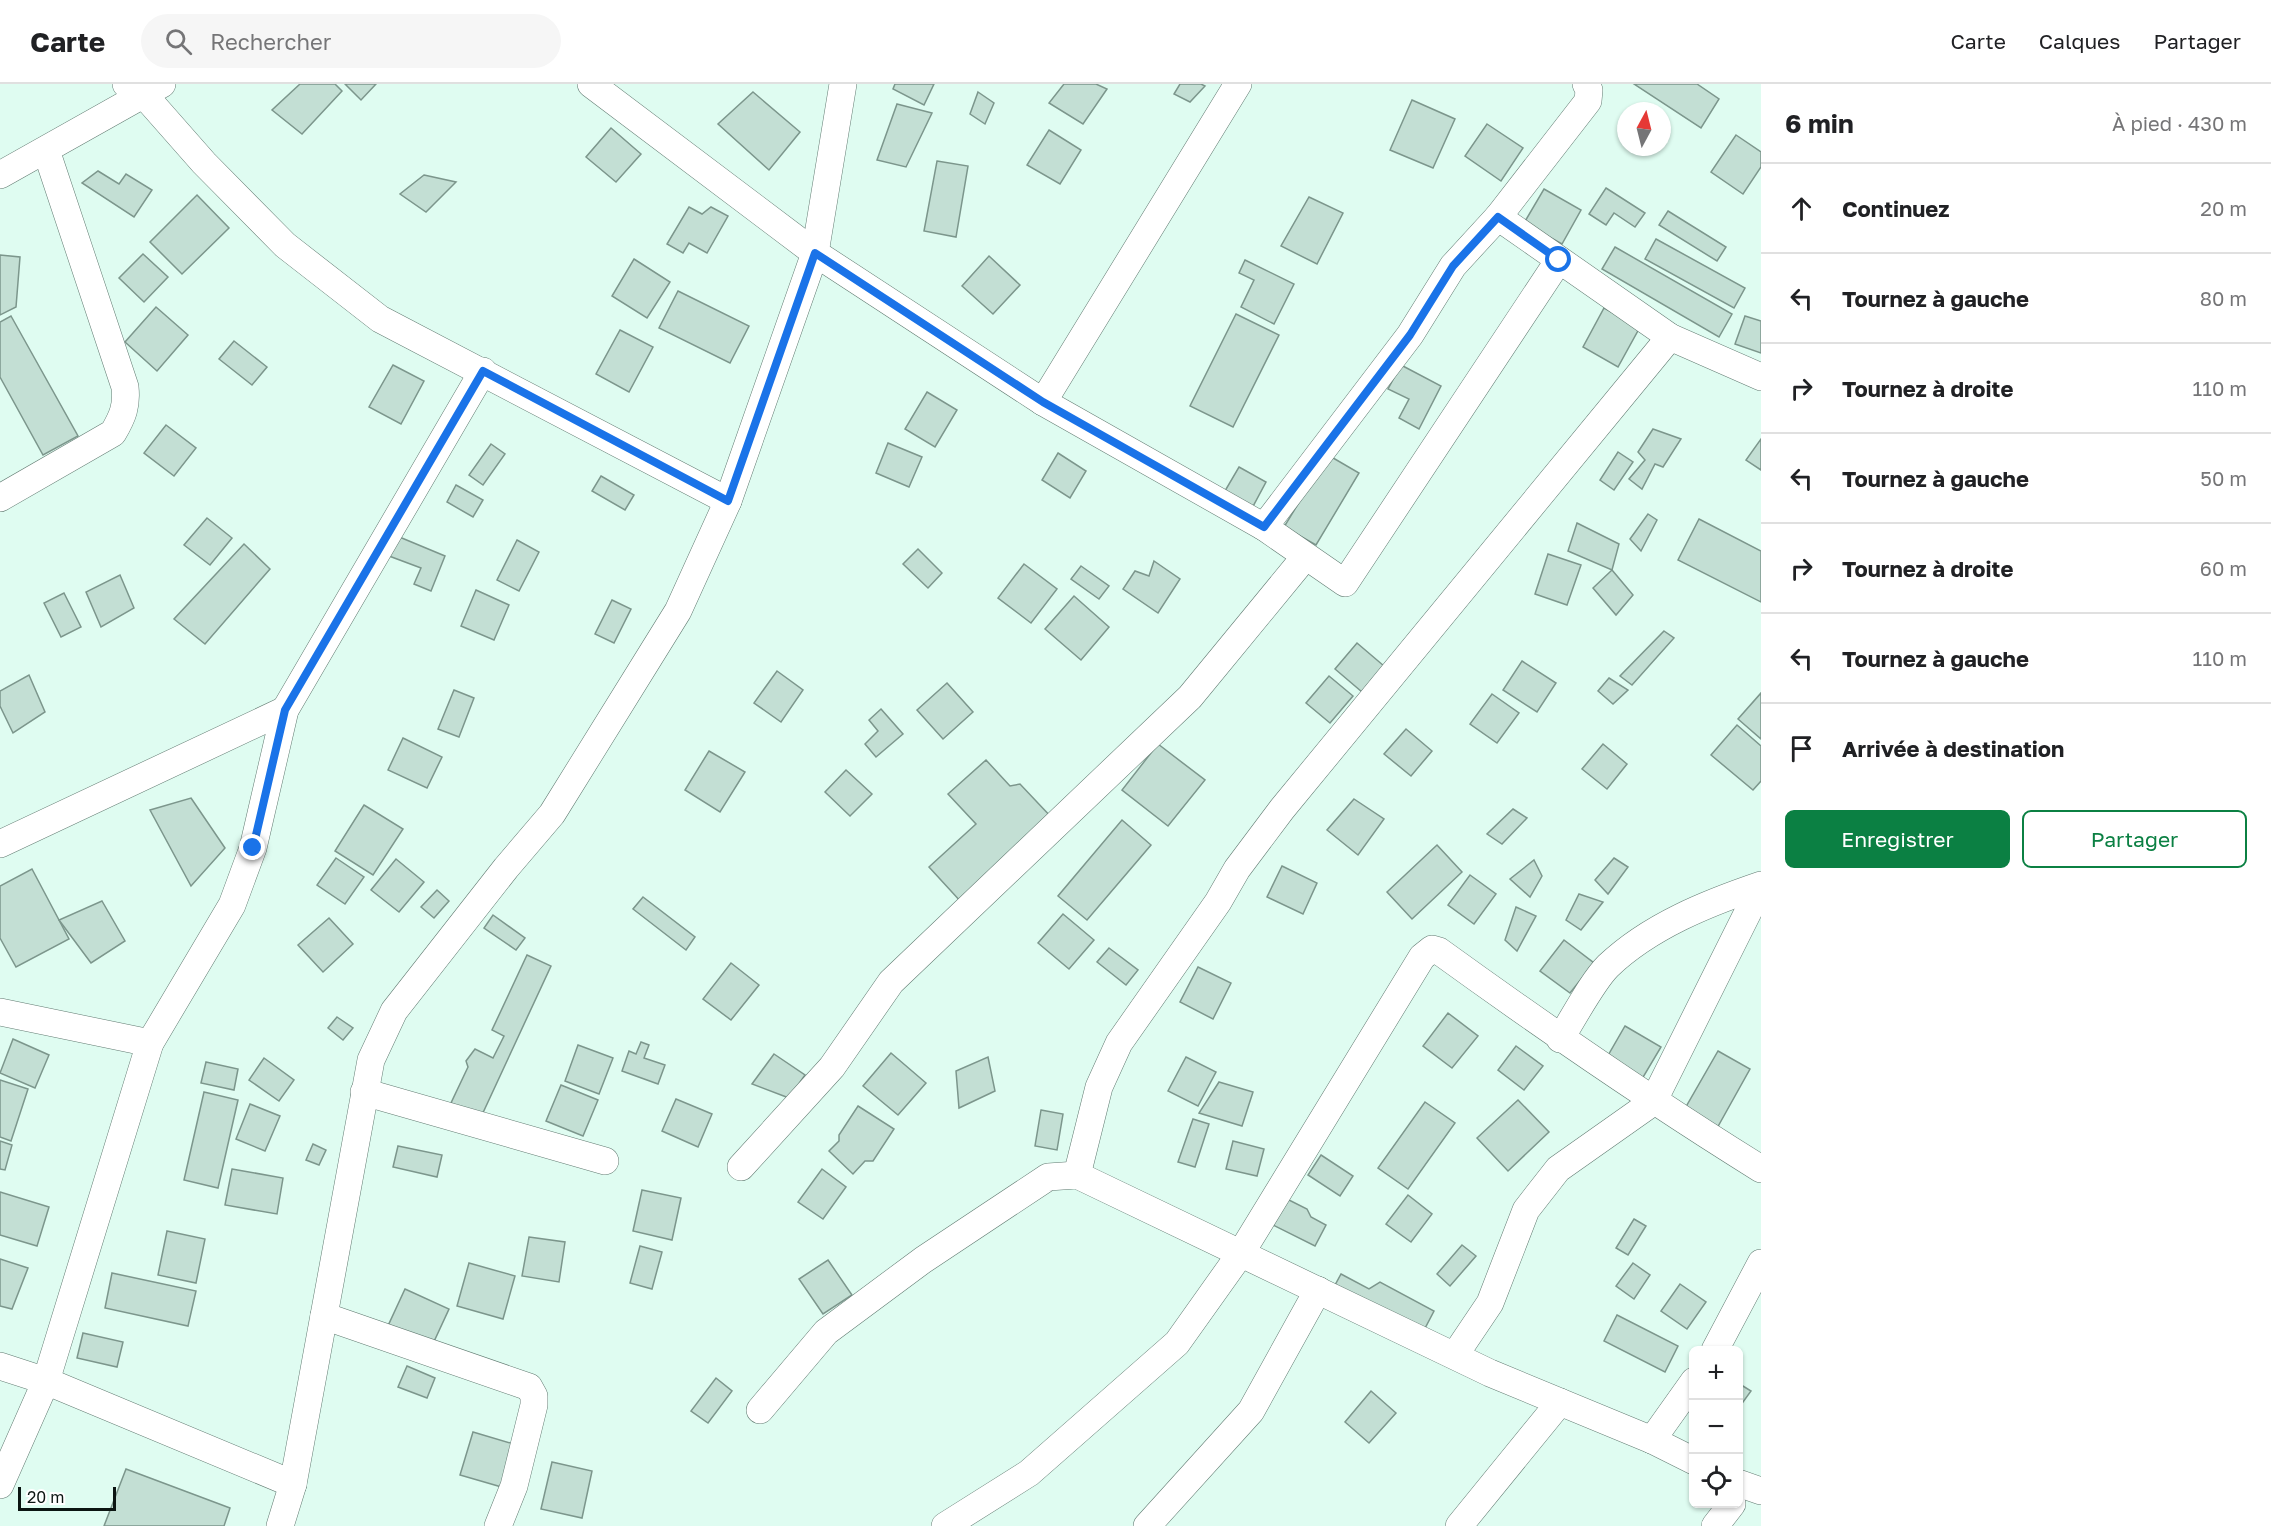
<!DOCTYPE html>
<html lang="fr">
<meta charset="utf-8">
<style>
body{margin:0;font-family:"Golos Text",sans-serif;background:#f6f6f6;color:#202124}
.controls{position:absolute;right:18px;bottom:18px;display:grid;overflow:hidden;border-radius:9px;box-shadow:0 2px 4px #0004}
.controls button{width:54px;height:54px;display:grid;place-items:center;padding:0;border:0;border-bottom:2px solid #e0e0e0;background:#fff;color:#202124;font:30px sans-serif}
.compass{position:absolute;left:1617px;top:18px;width:54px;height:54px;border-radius:50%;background:#fff;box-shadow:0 2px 4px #0004;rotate:7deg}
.scale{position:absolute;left:18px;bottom:15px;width:98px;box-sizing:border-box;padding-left:6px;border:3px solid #0b1512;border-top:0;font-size:16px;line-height:21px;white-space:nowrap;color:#0b1512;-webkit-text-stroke:4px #fff;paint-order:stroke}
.stop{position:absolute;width:18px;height:18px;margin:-14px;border:4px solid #1a73e8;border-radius:50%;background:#fff}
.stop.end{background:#1a73e8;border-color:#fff;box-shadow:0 2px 6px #0008}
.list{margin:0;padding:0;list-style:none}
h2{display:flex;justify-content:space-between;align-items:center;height:78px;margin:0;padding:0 24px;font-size:26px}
h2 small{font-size:20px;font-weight:400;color:#757577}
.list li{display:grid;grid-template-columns:39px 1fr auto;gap:18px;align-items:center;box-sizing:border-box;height:90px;padding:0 24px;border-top:2px solid #e0e0e0}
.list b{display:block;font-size:22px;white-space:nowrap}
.list em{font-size:20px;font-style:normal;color:#757577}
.actions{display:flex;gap:12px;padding:18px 24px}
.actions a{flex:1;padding:14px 0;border:2px solid #0b8043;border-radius:9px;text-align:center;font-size:21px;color:#0b8043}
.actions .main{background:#0b8043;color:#fff}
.icon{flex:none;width:33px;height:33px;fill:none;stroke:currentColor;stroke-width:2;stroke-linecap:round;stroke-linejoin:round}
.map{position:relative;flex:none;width:1761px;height:1442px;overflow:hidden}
header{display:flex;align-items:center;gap:36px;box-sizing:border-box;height:84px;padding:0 30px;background:#fff;border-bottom:2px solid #e0e0e0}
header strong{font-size:28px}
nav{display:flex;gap:33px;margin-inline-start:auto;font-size:21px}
.search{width:420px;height:54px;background:#f6f6f6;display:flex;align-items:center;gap:15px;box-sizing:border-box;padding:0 21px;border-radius:33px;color:#757577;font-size:22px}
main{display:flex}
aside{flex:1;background:#fff}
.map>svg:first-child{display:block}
</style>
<header>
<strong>Carte</strong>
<div class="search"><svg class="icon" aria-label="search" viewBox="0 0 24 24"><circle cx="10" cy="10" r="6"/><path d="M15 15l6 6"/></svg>Rechercher</div>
<nav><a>Carte</a><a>Calques</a><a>Partager</a></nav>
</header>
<main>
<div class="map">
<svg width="1761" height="1442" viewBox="0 0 1761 1442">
<rect width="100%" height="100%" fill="#dffcf1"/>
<g fill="#c3dfd4" stroke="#7c968c" stroke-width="1.5">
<path d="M300,0H335L342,7L302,50L272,26Z"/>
<path d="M345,0H376L361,16Z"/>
<path d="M895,0H934L924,21L893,5Z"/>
<path d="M1064,0H1096L1107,5L1083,40L1049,19Z"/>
<path d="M1180,0H1201L1205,2L1190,18L1174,10Z"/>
<path d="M1634,0H1697L1719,15L1701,44Z"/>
<path d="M753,8L800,48L769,86L718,40Z"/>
<path d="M978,8L994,19L985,40L970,30Z"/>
<path d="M1412,16L1455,35L1433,84L1390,66Z"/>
<path d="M897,20L932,29L906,83L877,76Z"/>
<path d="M1487,40L1523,64L1501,97L1465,72Z"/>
<path d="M611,44L641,70L616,98L586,73Z"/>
<path d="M1049,46L1081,66L1060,100L1027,81Z"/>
<path d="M1736,51L1761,68V83L1743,110L1711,88Z"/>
<path d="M937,77L968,82L956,153L924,147Z"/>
<path d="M98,87L119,100L126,90L152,106L134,133L82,99Z"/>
<path d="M424,91L456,98L426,128L400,110Z"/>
<path d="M1606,104L1645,129L1635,143L1614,129L1606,141L1589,130Z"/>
<path d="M1544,105L1581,126L1562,160L1524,139Z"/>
<path d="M197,111L229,144L182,190L150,158Z"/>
<path d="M1309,113L1343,129L1317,180L1281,162Z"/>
<path d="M689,123L702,130L711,123L728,132L707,169L689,159L683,169L667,160Z"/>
<path d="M1668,127L1726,163L1717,177L1659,141Z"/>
<path d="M1656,155L1745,204L1734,224L1645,175Z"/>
<path d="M1615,163L1732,230L1719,253L1602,185Z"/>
<path d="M143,170L168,193L144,218L119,194Z"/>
<path d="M0,171L20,173L16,223L0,231Z"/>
<path d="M989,172L1020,201L993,230L962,202Z"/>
<path d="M634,175L670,198L647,234L612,212Z"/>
<path d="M1245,176L1294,200L1274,240L1241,223L1254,196L1239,189Z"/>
<path d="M678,207L749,242L730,279L659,244Z"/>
<path d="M156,223L188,251L157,287L125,258Z"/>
<path d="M1604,224L1640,243L1618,283L1583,263Z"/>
<path d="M1236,230L1279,251L1233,343L1190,322Z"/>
<path d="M11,232L78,352L43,371L0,293V238Z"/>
<path d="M1745,232L1761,237V269L1735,260Z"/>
<path d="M620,246L653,263L629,308L596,290Z"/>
<path d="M234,257L267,283L252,301L219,275Z"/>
<path d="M393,281L424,297L401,340L369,323Z"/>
<path d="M1401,281L1441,302L1419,345L1399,334L1409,315L1388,305Z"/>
<path d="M927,308L957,326L935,363L905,345Z"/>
<path d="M166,341L196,364L174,392L144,369Z"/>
<path d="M1653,345L1681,355L1663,383L1655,380L1642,405L1629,395L1645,376L1638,368Z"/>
<path d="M1761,355V386L1746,376Z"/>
<path d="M888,359L922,373L909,403L876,389Z"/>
<path d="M491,360L505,370L483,401L469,391Z"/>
<path d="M1618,368L1633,378L1614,406L1600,396Z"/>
<path d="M1058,369L1086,387L1070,414L1042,396Z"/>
<path d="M1328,371L1359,389L1316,461L1284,443Z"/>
<path d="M1239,383L1266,398L1250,428L1222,412Z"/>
<path d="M601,392L634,411L625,426L592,407Z"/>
<path d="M456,401L483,416L473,433L447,418Z"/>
<path d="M1648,430L1657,436L1641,467L1630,455Z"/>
<path d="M207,434L232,454L210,481L184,461Z"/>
<path d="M1699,435L1761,467V518L1678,476Z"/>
<path d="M1577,439L1619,460L1612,486L1568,467Z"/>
<path d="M397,452L445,472L431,507L414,500L421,484L389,472Z"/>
<path d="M517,456L539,468L519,507L497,496Z"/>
<path d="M244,460L270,485L205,560L174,535Z"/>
<path d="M918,465L942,489L928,504L903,480Z"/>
<path d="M1548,470L1581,481L1567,521L1535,510Z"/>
<path d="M1154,477L1180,495L1158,529L1123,505L1135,487L1149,492Z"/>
<path d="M1024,480L1057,505L1031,539L998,514Z"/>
<path d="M1081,482L1109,502L1099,515L1071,495Z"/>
<path d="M1612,486L1633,511L1616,531L1593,504Z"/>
<path d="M120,491L134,524L101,543L86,508Z"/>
<path d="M476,506L509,521L494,556L461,542Z"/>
<path d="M64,509L81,543L61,553L44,519Z"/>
<path d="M1074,512L1109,543L1081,576L1045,545Z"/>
<path d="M612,516L631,525L614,559L595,550Z"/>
<path d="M1664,547L1674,554L1632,601L1620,592Z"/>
<path d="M1357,559L1384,582L1362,608L1335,585Z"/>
<path d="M1522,577L1556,599L1537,628L1503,606Z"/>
<path d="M777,587L803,606L781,638L754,619Z"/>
<path d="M29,591L45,628L13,649L0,622V607Z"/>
<path d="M1329,592L1353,612L1330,639L1306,619Z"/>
<path d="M1609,594L1628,606L1613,620L1598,607Z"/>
<path d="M947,599L973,628L943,655L917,626Z"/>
<path d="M454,606L474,614L459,653L438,645Z"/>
<path d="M1761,609V655L1738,635Z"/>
<path d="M1492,610L1519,629L1497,659L1470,640Z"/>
<path d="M881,625L903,650L876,673L865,660L878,647L869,636Z"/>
<path d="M1737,641L1761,662V697L1753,706L1711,671Z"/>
<path d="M1406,645L1432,667L1411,692L1384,670Z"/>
<path d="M403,654L442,673L427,704L388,686Z"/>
<path d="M1158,660L1205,696L1168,742L1122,706Z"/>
<path d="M1603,660L1627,680L1607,705L1582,685Z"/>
<path d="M709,667L745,688L720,728L685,706Z"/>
<path d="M986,676L1010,702L1020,700L1053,735L962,819L929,783L976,740L948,710Z"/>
<path d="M846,686L872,710L850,732L825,708Z"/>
<path d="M191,714L225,764L191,802L150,726Z"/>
<path d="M1354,715L1384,735L1358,771L1327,746Z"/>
<path d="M364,721L403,745L373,791L335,767Z"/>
<path d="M1513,725L1527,734L1502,760L1487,750Z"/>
<path d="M1122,736L1151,761L1087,836L1058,812Z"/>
<path d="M1437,761L1462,788L1412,835L1387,808Z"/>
<path d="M336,774L364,793L345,820L317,801Z"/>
<path d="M1614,774L1628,783L1608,810L1595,796Z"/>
<path d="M396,775L424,798L399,828L371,806Z"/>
<path d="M1534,776L1542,792L1530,813L1510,795Z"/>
<path d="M1282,782L1317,799L1303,830L1267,813Z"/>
<path d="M32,785L69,855L16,883L0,854V802Z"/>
<path d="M1470,791L1496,810L1474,840L1448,821Z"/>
<path d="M437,806L449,817L434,834L421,823Z"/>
<path d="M1579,810L1603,818L1581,846L1566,836Z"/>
<path d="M643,813L695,853L686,866L633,825Z"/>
<path d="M102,817L125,857L91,879L59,836Z"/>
<path d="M1516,823L1536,832L1517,867L1505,856Z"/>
<path d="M1063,830L1094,856L1069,885L1038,859Z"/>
<path d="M493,831L525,854L516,866L484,844Z"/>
<path d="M329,834L353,860L323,888L298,861Z"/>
<path d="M1564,856L1594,879L1570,909L1540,887Z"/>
<path d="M1109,864L1138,886L1126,901L1097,878Z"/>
<path d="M527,871L551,882L481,1033L451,1019L468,983L466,977L475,965L493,974L504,952L492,946Z"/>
<path d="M731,879L759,901L731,936L703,915Z"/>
<path d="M1198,883L1231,899L1213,935L1180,918Z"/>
<path d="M1448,929L1478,952L1452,984L1423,962Z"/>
<path d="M337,933L353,944L343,956L328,944Z"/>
<path d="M1625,942L1661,963L1642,995L1606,975Z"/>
<path d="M13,955L49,971L35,1004L0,989Z"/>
<path d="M641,958L649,961L644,974L665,981L658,1000L622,987L629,967L636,970Z"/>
<path d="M578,961L613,974L599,1010L565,997Z"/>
<path d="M1516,962L1543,982L1524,1006L1498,986Z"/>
<path d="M1718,967L1750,985L1716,1046L1683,1028Z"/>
<path d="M891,969L926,999L898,1031L863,1002Z"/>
<path d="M774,970L805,991L789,1014L752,1000Z"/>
<path d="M988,973L995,1007L959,1024L956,987Z"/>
<path d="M1186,973L1216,988L1198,1022L1168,1007Z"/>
<path d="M264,974L294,996L279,1017L249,996Z"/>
<path d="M206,978L238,985L234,1006L201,999Z"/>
<path d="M0,996L28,1005L11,1057L0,1053Z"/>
<path d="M1219,998L1253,1008L1242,1042L1199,1029Z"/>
<path d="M561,1001L598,1016L583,1052L546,1037Z"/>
<path d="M204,1008L238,1016L218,1104L184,1096Z"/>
<path d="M676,1015L712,1030L698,1063L662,1047Z"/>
<path d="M1518,1016L1549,1048L1508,1087L1477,1054Z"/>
<path d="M1425,1018L1455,1039L1408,1105L1378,1084Z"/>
<path d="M250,1020L280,1032L265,1067L236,1055Z"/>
<path d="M858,1022L894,1045L873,1077H865L853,1090L829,1067L839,1057V1051Z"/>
<path d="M1041,1026L1063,1030L1057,1066L1035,1062Z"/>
<path d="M1193,1035L1209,1040L1195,1083L1178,1078Z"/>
<path d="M0,1057L12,1061L5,1086L0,1085Z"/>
<path d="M1233,1057L1264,1065L1257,1092L1226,1085Z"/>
<path d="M313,1060L326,1066L319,1081L306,1076Z"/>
<path d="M398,1062L442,1071L437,1093L393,1083Z"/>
<path d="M1321,1071L1353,1092L1340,1112L1308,1091Z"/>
<path d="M232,1085L283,1094L277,1130L225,1121Z"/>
<path d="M822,1085L846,1103L823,1135L798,1118Z"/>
<path d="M642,1106L681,1114L672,1156L633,1147Z"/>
<path d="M0,1108L49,1123L37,1162L0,1151Z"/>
<path d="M1408,1111L1432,1130L1411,1158L1386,1140Z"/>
<path d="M1283,1113L1307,1125L1311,1133L1326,1141L1315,1162L1269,1139Z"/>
<path d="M1634,1135L1646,1142L1628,1171L1616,1164Z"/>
<path d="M167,1147L205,1155L196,1199L158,1191Z"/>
<path d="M529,1153L565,1158L559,1198L522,1192Z"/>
<path d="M1462,1161L1476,1172L1450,1202L1437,1190Z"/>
<path d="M640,1162L662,1168L652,1205L630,1199Z"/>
<path d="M0,1175L28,1184L12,1225L0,1222Z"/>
<path d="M828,1176L852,1211L823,1230L799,1195Z"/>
<path d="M469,1179L515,1192L503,1235L457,1222Z"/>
<path d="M1633,1179L1650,1191L1634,1215L1616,1202Z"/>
<path d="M112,1189L196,1207L188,1242L105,1224Z"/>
<path d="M1341,1190L1369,1205L1380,1198L1434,1227L1422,1250L1334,1203Z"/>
<path d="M1680,1200L1706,1218L1687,1245L1661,1227Z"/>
<path d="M405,1205L449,1225L431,1264L387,1244Z"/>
<path d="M1617,1231L1678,1262L1665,1288L1604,1257Z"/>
<path d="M83,1249L123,1258L117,1283L77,1274Z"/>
<path d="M407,1282L435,1294L427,1314L398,1303Z"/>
<path d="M716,1294L732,1307L708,1339L691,1327Z"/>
<path d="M1738,1299L1751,1307L1738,1325Z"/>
<path d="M1371,1307L1396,1329L1369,1359L1345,1338Z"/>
<path d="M473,1348L517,1361L505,1404L460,1391Z"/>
<path d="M552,1378L592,1387L582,1434L541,1425Z"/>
<path d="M126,1385L230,1424L224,1442H104Z"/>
</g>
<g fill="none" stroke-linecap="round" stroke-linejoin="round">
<defs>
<g id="street">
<path d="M126,0L145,12L204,79L285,161L380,235L728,417"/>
<path d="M591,0L815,169L1043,318L1264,443L1345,499L1559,176"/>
<path d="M0,91L162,0"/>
<path d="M1498,133L1670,253L1761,293"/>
<path d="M1043,318L1238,0"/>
<path d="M0,414L113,349C123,332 127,322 125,303L46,66"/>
<path d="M1264,443L1410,251L1453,182L1498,133L1588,17L1589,6L1586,0"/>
<path d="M0,760L285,626"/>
<path d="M0,928L150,959"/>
<path d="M1560,955C1573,935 1592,898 1608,882C1650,842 1708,819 1761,801"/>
<path d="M364,1008L605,1077"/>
<path d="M741,1083L832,983L891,898L1190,613L1305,473"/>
<path d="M1077,1091L1099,1003L1119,959L1218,818L1237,785L1282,725L1670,253"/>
<path d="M324,1232L529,1303L534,1312V1321L514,1402L498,1442"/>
<path d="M1715,1266L1761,1179"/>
<path d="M1455,1271L1490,1219L1526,1126L1558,1085L1653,1018L1761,802"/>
<path d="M0,1282L46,1297L293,1400"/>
<path d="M760,1326L826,1248L923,1176L1048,1093L1077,1091L1490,1289L1652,1356L1694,1377"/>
<path d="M1652,1356L1694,1297"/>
<path d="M1738,1399L1761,1407"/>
<path d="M0,1401L46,1297L150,959L232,821L253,764L285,626L483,287"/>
<path d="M280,1442L293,1400L371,976L394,927L506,784L552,730L678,527L728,417L815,169L843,0"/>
<path d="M945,1442L1029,1389L1177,1259L1241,1169L1422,873L1432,865L1439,867C1544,943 1650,1016 1761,1085"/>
<path d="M1147,1442L1251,1327L1318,1206"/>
<path d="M1459,1442L1560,1318"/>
<path d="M1715,1442L1732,1420"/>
</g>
</defs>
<use href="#street" stroke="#627b72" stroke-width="28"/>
<use href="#street" stroke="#fff" stroke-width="27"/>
</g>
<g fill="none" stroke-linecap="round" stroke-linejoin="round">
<path stroke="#1a73e8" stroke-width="8" d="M253,764L285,626L483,287L728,417L815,169L1043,318L1264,443L1410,251L1453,182L1498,133L1559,176"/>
</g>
</svg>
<div class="controls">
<button>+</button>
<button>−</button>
<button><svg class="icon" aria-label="locate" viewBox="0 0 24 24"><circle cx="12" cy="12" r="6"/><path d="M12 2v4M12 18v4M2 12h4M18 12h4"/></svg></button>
</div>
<svg class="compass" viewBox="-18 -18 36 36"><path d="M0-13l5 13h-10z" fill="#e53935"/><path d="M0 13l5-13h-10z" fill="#757577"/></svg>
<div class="scale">20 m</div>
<div class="stop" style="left:1559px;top:176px"></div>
<div class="stop end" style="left:253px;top:764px"></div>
</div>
<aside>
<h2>6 min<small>À pied · 430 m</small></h2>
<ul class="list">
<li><svg class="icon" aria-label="ahead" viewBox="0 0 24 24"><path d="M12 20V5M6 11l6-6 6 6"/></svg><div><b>Continuez</b></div><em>20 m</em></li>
<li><svg class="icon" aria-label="left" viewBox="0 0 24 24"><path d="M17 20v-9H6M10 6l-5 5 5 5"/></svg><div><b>Tournez à gauche</b></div><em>80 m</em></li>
<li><svg class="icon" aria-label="right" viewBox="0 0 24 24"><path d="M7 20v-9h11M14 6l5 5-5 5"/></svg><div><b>Tournez à droite</b></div><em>110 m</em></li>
<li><svg class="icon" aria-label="left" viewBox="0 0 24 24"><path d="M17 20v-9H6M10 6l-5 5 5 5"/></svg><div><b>Tournez à gauche</b></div><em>50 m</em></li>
<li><svg class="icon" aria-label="right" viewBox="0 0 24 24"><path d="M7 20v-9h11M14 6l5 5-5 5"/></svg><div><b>Tournez à droite</b></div><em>60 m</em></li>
<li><svg class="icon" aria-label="left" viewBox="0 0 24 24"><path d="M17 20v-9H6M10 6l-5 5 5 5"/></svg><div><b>Tournez à gauche</b></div><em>110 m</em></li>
<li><svg class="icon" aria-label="arrive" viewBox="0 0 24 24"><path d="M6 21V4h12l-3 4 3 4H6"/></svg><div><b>Arrivée à destination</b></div></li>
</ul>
<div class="actions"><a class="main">Enregistrer</a><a>Partager</a></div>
</aside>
</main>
